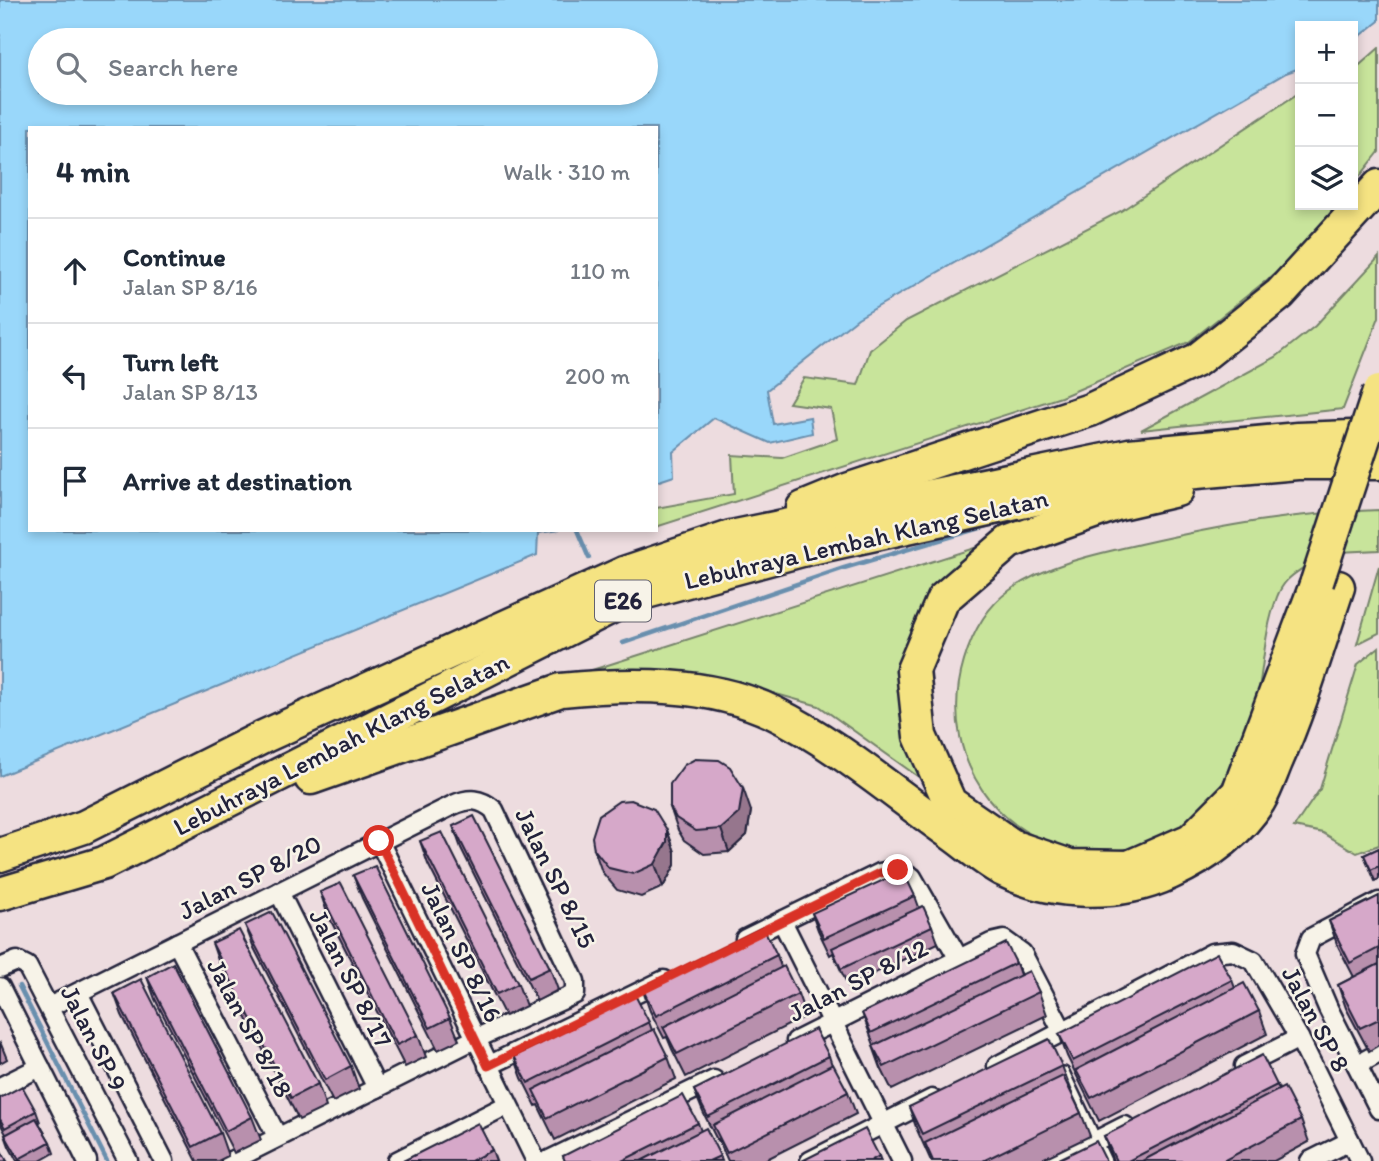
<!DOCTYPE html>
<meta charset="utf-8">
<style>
body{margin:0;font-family:Itim,sans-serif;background:#f2f2f3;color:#1f2937}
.controls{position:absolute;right:21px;top:21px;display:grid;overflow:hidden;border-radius:0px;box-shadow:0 4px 10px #0003}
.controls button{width:63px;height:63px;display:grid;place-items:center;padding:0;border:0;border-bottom:2px solid #e0e1e3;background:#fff;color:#1f2937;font:35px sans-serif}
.stop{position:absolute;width:21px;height:21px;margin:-16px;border:5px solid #d93025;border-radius:50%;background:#fff}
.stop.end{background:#d93025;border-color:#fff;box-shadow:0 2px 7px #0008}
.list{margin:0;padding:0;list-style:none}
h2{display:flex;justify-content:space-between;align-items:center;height:91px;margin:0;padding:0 28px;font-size:30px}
h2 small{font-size:23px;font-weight:400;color:#747a83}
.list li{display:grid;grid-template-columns:46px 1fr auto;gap:21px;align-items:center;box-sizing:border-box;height:105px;padding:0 28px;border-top:2px solid #e0e1e3}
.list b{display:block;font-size:26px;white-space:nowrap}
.list p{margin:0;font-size:23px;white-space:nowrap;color:#747a83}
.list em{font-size:23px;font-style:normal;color:#747a83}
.icon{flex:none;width:38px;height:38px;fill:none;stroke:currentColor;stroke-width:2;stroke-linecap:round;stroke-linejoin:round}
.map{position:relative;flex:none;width:1379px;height:1161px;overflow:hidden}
.search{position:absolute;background:#fff;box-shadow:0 4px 10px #0003;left:28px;top:28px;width:630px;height:77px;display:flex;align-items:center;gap:18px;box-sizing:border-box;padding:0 24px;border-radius:38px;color:#747a83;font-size:26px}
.panel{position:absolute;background:#fff;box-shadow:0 4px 10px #0003;left:28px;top:126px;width:630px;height:406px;border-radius:0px}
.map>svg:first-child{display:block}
</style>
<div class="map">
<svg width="1379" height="1161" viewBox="0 0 1379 1161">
<rect width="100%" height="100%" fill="#eddcdf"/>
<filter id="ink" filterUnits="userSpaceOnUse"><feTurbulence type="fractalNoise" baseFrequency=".0143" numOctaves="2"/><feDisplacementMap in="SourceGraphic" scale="14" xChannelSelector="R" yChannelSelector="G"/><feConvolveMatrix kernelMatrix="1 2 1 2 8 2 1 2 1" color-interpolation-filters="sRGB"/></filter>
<g filter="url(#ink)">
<g fill="#c8e49b" stroke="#75836b" stroke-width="2">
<path d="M1379,48V152L1353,185V71Z"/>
<path d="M1300,92V205H1337L1292,260L1189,342L1061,397L656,527V508L734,494L732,455L782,458L837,439L831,409L789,403L804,378L858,385L870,350L906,321L1121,211Z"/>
<path d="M1379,257V317L1343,409L1141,430L1276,357L1315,326Z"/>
<path d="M1379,510V550L1318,553C1307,572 1287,570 1277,597C1263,635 1264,668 1256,705C1248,740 1218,802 1189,824C1170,839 1144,847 1120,850C1011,865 933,764 964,661C972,634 986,607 1010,590C1047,564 1096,554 1140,544C1219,526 1297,512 1379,510Z"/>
<path d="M993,542L906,669L927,783L819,706L716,677L676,671L592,670Z"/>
<path d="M1379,566V633L1357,644Z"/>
<path d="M1379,647V845L1357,853L1323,833L1294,827L1320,789L1358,664Z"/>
</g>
<path fill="#99d7fa" stroke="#698fae" stroke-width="2" fill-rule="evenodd" d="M0,0H1379V21L1353,42V26H1300V68L1286,73L858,318L767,390L773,424L810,417L812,433L770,443L714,418L673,452L674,476L656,482V128H30V530H559L538,533L537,555L0,776ZM40,40H646V93H40Z"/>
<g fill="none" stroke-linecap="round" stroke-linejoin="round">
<g stroke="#698fae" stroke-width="4.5">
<path d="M577,530L589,558"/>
<path d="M623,643L844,568L1001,522"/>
<path d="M19,986L107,1161"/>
</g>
<defs>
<path id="service" d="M1064,1072L1106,1161"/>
<g id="minor">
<path d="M379,841L536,1161"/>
<path d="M279,892L377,1088"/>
<path d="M1379,902L1311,938L1305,954L1328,1008L1379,1109"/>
<path d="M782,921L902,1161"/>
<path d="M745,939L880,873L898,869L912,877L959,959"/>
<path d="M177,943L277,1136"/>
<path d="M0,968L17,961L27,966L128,1161"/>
<path d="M0,987L87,1161"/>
<path d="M78,993L164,1161"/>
<path d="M49,1007L453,805C469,798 480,798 494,810L575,981V994L475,1039L231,1161"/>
<path d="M796,1041L991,943L1004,940L1022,953L1063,1032"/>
<path d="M1357,1065L1379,1053"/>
<path d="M488,1066L664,980"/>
<path d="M997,1066L1212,953L1233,951L1254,961L1299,1038L1360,1161"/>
<path d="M1244,1066L1299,1038"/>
<path d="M0,1087L40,1067"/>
<path d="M397,1161L507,1105"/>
<path d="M547,1161L714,1080"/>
<path d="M810,1161L932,1099"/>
<path d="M1056,1161L1125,1126"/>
<path d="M1310,1161L1350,1141"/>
</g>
<g id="motorway">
<path d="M1177,490L1116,504L1009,542L943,599L913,670L920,736L950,803L1014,847L1070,866L1129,867L1191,840L1238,793L1317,582"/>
<path d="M803,508L847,490L1090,410L1197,360L1280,294L1379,186"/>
<path d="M311,778L561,690C630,683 711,682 774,713C834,742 894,793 949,832C966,844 983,859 1001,869C1051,895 1119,897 1170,873C1205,857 1238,834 1259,801C1266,789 1271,774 1276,762C1301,706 1318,646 1338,587"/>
<path d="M0,855L84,827L265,736L624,573L731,537L1129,455L1298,439L1379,436"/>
<path d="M0,894L104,863L635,595L802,550L1131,478L1297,463H1379"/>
</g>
</defs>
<use href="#service" stroke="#22223b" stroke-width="14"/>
<use href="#minor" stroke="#22223b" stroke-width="23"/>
<use href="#motorway" stroke="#22223b" stroke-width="37"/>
<use href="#service" stroke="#f7f3e8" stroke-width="9"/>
<use href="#minor" stroke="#f7f3e8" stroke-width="18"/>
<use href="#motorway" stroke="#f5e382" stroke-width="32"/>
<defs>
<path id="motorway-bridge" d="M1317,582L1379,392"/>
</defs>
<use href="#motorway-bridge" stroke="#22223b" stroke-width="37" stroke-linecap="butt"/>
<use href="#motorway-bridge" stroke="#f5e382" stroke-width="32"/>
</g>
<g fill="#b890ad" stroke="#22223b" stroke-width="2">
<path d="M670,807L751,811L747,835L729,852L704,854L684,840L678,830Z"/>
<path d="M453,826L550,968L558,990L537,1001L461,848Z"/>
<path d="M667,830L675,852V865L663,887L641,897L617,890L602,872L594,849Z"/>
<path d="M420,841L518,984L526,1006L505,1016L428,864Z"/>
<path d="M1379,848V879L1375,881L1364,855Z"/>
<path d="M353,875L450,1018L459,1040L438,1050L362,898Z"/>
<path d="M320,892L418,1035L426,1057L405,1067L328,915Z"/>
<path d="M915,896L919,907L932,926L938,943L848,986L833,953L830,955L818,930L812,913Z"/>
<path d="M1379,896V1045L1369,1051L1346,1008L1338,985L1354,977L1337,944L1329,921Z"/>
<path d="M245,925L351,1066L359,1089L333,1102L254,948Z"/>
<path d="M212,943L318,1084L326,1107L299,1120L220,966Z"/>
<path d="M777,955L781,967L798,994L806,1016L686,1077L672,1049L667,1037L664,1038L650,1011L642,988Z"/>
<path d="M1016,963L1020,975L1039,992L1047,1015L892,1090L881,1068L873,1046L874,1045L862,1013Z"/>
<path d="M147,977L252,1117L261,1140L234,1153L155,999Z"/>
<path d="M1232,980L1235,988L1259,1011L1267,1034L1099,1121L1067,1056L1059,1034Z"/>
<path d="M114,993L220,1133L228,1156L218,1161H197L122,1015Z"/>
<path d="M649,1022L652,1030L668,1057L676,1079L555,1140L538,1105L536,1106L522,1078L514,1056Z"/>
<path d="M0,1042L7,1059L0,1063Z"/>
<path d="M829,1056L832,1065L848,1092L856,1114L763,1161H728L718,1139L717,1140L703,1112L694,1090Z"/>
<path d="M1062,1066L1071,1089H1070L1081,1113L1090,1136L1038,1161H931L917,1130L909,1107Z"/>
<path d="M1277,1085L1279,1089L1301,1120L1309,1142L1274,1161H1113L1104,1136Z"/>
<path d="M0,1098L36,1111L40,1122L39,1123L50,1142L54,1153L40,1161H17L9,1146L5,1135L6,1134L0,1123Z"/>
<path d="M698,1123L701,1131L720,1156L722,1161H565L563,1156Z"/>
<path d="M492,1150L496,1161H403Z"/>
<path d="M879,1156L881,1161H802Z"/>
</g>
<g fill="#96768d" stroke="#22223b" stroke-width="2">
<path d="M743,788L751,811L747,835L729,852L721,829Z"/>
<path d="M667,830L675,852V865L663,887L655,864Z"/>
</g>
<g fill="#d6a8c9" stroke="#22223b" stroke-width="2">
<path d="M695,759L719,760L730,767L743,788L739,813L721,829L696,831L676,818L670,807V784L684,765Z"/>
<path d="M631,800L654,809L667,830V842L655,864L633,874L609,868L594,849L592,837L599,815L619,801Z"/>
<path d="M474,816L550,968L529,978L453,826Z"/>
<path d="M442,832L518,984L497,994L420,841Z"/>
<path d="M1379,848V866L1371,870L1364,855Z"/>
<path d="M375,866L450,1018L430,1028L353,875Z"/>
<path d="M903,871L915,896L824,938L812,913Z"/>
<path d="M341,883L418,1035L397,1045L320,892Z"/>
<path d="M1379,896V948L1350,963L1329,921Z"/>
<path d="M923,906L932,926L841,969L832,948Z"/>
<path d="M272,912L351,1066L325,1080L245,925Z"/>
<path d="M763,927L777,955L656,1016L642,988Z"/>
<path d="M239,930L318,1084L291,1098L212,943Z"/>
<path d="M1006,943L1016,963L871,1033L862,1013Z"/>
<path d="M1217,953L1232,980L1073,1061L1059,1034Z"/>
<path d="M173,963L252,1117L226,1131L147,977Z"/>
<path d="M1379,964V1019L1360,1028L1338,985Z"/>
<path d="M784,966L798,994L677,1054L663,1027Z"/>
<path d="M1029,971L1039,992L884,1067L873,1046Z"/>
<path d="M141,979L220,1133L193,1147L114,993Z"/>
<path d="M1244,983L1259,1011L1091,1098L1076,1070Z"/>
<path d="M635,995L649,1022L528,1083L514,1056Z"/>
<path d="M654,1029L668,1057L547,1118L533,1090Z"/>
<path d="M815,1029L829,1056L708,1117L694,1090Z"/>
<path d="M1049,1039L1062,1066L922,1134L909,1107Z"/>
<path d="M1262,1055L1277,1085L1128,1161H1116L1104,1136Z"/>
<path d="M833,1064L848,1092L727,1153L713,1125Z"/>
<path d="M1063,1076L1081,1113L983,1161H933L925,1143Z"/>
<path d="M22,1086L36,1111L5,1128L0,1119V1098Z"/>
<path d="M1284,1087L1301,1120L1223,1161H1142Z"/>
<path d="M683,1095L698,1123L622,1161H565L563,1156Z"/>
<path d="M36,1118L50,1142L19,1159L5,1135Z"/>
<path d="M478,1123L492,1150L471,1161H403Z"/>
<path d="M706,1128L720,1156L709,1161H641Z"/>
<path d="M865,1129L879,1156L870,1161H802Z"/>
<path d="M1096,1141L1106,1161H1055Z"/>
<path d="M0,1149L7,1161H0Z"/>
</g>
</g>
<g fill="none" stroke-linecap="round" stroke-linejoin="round" filter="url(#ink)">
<path stroke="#d93025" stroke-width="9" d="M379,841L488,1066L880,873L898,870"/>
</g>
<g text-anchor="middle" stroke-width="5" stroke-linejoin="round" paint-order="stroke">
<rect fill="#f7f3e8" stroke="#62616f" stroke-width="2" x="595" y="580.5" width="56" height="41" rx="5"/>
<g font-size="24" font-weight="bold" fill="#22223b">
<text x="623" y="609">E26</text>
</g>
<g font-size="26" fill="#22223b" stroke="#f7f3e8">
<text transform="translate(866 539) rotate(-13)" y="9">Lebuhraya Lembah Klang Selatan</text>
<text transform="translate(341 744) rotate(-27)" y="9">Lebuhraya Lembah Klang Selatan</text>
<text transform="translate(250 877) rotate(-27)" y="9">Jalan SP 8/20</text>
<text transform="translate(556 878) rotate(64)" y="9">Jalan SP 8/15</text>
<text transform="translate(462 952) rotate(64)" y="9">Jalan SP 8/16</text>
<text transform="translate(351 978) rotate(63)" y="9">Jalan SP 8/17</text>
<text transform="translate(858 980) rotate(-27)" y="9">Jalan SP 8/12</text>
<text transform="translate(1316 1019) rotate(62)" y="9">Jalan SP 8</text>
<text transform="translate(250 1028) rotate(62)" y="9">Jalan SP 8/18</text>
<text transform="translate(94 1038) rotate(63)" y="9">Jalan SP 9</text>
</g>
</g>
</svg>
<div class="controls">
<button>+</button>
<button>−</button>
<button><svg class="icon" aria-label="layers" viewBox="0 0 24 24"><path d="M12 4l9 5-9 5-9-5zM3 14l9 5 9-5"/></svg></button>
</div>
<div class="stop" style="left:379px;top:841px"></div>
<div class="stop end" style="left:898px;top:870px"></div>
<div class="search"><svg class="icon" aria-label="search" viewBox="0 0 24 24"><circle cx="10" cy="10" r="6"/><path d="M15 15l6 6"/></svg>Search here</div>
<section class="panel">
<h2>4 min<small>Walk · 310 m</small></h2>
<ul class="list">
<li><svg class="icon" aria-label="ahead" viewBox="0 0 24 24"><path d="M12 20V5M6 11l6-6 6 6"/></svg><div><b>Continue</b><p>Jalan SP 8/16</p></div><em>110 m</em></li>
<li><svg class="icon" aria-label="left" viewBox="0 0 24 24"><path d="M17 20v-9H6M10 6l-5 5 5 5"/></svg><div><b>Turn left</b><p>Jalan SP 8/13</p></div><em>200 m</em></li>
<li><svg class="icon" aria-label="arrive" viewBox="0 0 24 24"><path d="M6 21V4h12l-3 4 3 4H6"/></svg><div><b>Arrive at destination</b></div></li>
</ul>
</section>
</div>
